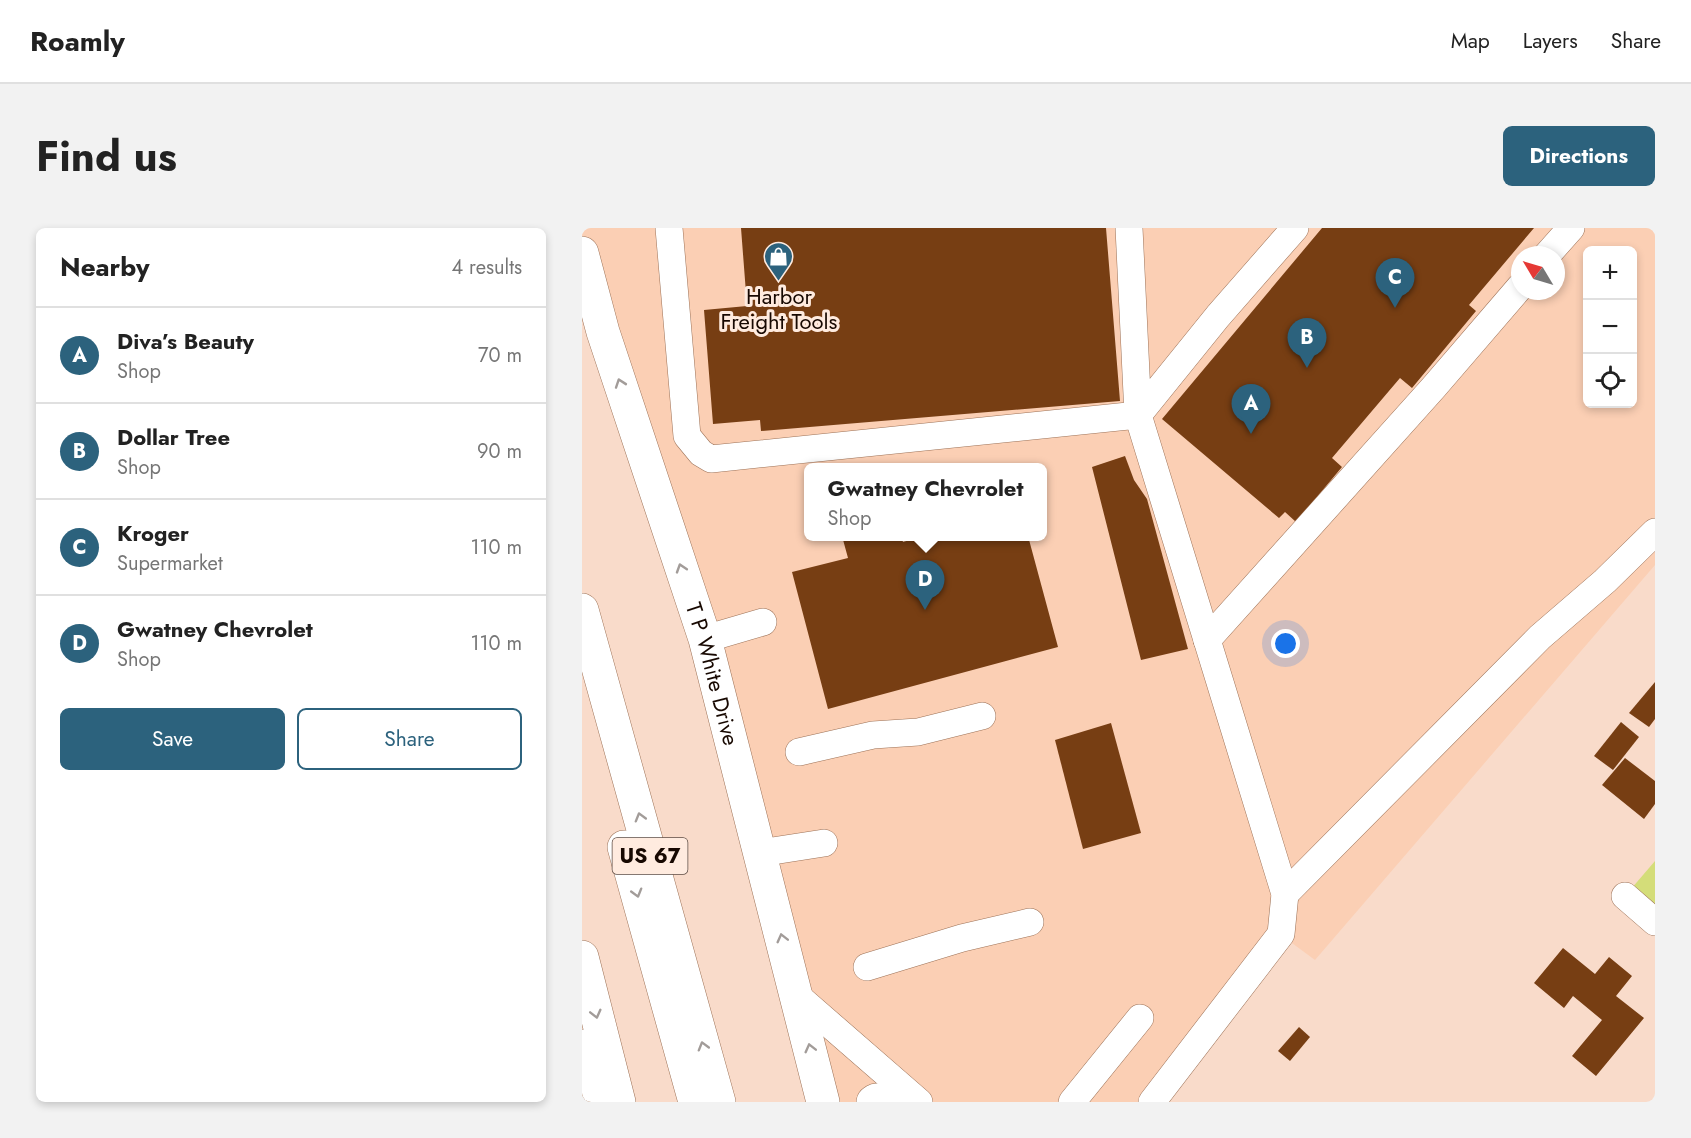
<!DOCTYPE html>
<meta charset="utf-8">
<style>
body{margin:0;font-family:Jost,sans-serif;background:#f2f2f2;color:#222}
.controls{position:absolute;right:18px;top:18px;display:grid;overflow:hidden;border-radius:9px;box-shadow:0 3px 9px #0003}
.controls button{width:54px;height:54px;display:grid;place-items:center;padding:0;border:0;border-bottom:2px solid #e0e0e0;background:#fff;color:#222;font:30px sans-serif}
.compass{position:absolute;left:929px;top:18px;width:54px;height:54px;border-radius:50%;background:#fff;box-shadow:0 3px 9px #0003;rotate:308deg}
.you{position:absolute;left:704px;top:416px;width:21px;height:21px;margin:-15px;border:4px solid #fff;border-radius:50%;background:#1a73e8;box-shadow:0 0 0 9px #1a73e833}
.badge{display:grid;place-items:center;width:39px;height:39px;border-radius:50%;background:#2c627d;color:#fff;font-size:20px;font-weight:700}
.pin{position:absolute;translate:-50% -50px;filter:drop-shadow(0 2px 3px #0008)}
.pin::after{content:'';position:absolute;top:32px;width:21px;height:18px;background:inherit;clip-path:polygon(0 0,100% 0,50% 100%)}
.popup{position:absolute;left:222px;top:235px;width:243px;height:78px;box-sizing:border-box;display:grid;place-content:center;border-radius:9px;background:#fff;filter:drop-shadow(0 2px 4px #0005);font-size:20px;white-space:nowrap;color:#767676}
.popup b{font-size:22px;color:#222}
.popup::after{content:'';position:absolute;left:50%;top:100%;margin-left:-12px;border:12px solid transparent;border-top-color:#fff}
.list{margin:0;padding:0;list-style:none}
h2{display:flex;justify-content:space-between;align-items:center;height:78px;margin:0;padding:0 24px;font-size:26px}
h2 small{font-size:20px;font-weight:400;color:#767676}
.list li{display:grid;grid-template-columns:39px 1fr auto;gap:18px;align-items:center;box-sizing:border-box;height:96px;padding:0 24px;border-top:2px solid #e0e0e0}
.list b{display:block;font-size:22px;white-space:nowrap}
.list p{margin:0;font-size:20px;white-space:nowrap;color:#767676}
.list em{font-size:20px;font-style:normal;color:#767676}
.actions{display:flex;gap:12px;padding:18px 24px}
.actions a{flex:1;padding:14px 0;border:2px solid #2c627d;border-radius:9px;text-align:center;font-size:21px;color:#2c627d}
.actions .main{background:#2c627d;color:#fff}
.icon{flex:none;width:33px;height:33px;fill:none;stroke:currentColor;stroke-width:2;stroke-linecap:round;stroke-linejoin:round}
.map{position:relative;flex:none;width:1073px;height:874px;overflow:hidden;border-radius:9px}
header{display:flex;align-items:center;gap:36px;box-sizing:border-box;height:84px;padding:0 30px;background:#fff;border-bottom:2px solid #e0e0e0}
header strong{font-size:28px}
nav{display:flex;gap:33px;margin-inline-start:auto;font-size:21px}
.intro{display:flex;align-items:center;justify-content:space-between;box-sizing:border-box;height:144px;padding:0 36px}
h1{margin:0;font-size:42px}
.button{padding:15px 27px;border-radius:9px;background:#2c627d;color:#fff;font-size:21px;font-weight:700}
main{display:flex;gap:36px;padding:0 36px}
aside{flex:1;background:#fff;border-radius:9px;box-shadow:0 3px 9px #0003}
.map>svg:first-child{display:block}
</style>
<header>
<strong>Roamly</strong>
<nav><a>Map</a><a>Layers</a><a>Share</a></nav>
</header>
<div class="intro"><h1>Find us</h1><a class="button">Directions</a></div>
<main>
<aside>
<h2>Nearby<small>4 results</small></h2>
<ul class="list">
<li><span class="badge">A</span><div><b>Diva’s Beauty</b><p>Shop</p></div><em>70 m</em></li>
<li><span class="badge">B</span><div><b>Dollar Tree</b><p>Shop</p></div><em>90 m</em></li>
<li><span class="badge">C</span><div><b>Kroger</b><p>Supermarket</p></div><em>110 m</em></li>
<li><span class="badge">D</span><div><b>Gwatney Chevrolet</b><p>Shop</p></div><em>110 m</em></li>
</ul>
<div class="actions"><a class="main">Save</a><a>Share</a></div>
</aside>
<div class="map">
<svg width="1073" height="874" viewBox="0 0 1073 874">
<rect width="100%" height="100%" fill="#f9dbca"/>
<path fill="#fbcfb4" fill-rule="evenodd" d="M0,0H1073V337L733,732L699,707L570,874H244L0,25ZM1005,22H1050V176H1005ZM938,27H974V63H938ZM226,240H460V308H226Z"/>
<path fill="#d4dd79" d="M1073,633V694L1043,668Z"/>
<g fill="#773e13">
<path d="M159,0H524L538,173L179,203L178,192L131,196L122,82L165,78Z"/>
<path d="M740,0H952L887,77L894,83L830,160L818,150L750,230L760,239L714,294L703,284L697,290L580,191Z"/>
<path d="M543,228L552,252L565,271L606,421L559,432L510,239Z"/>
<path d="M260,308H319L321,314L341,308H446L476,419L246,481L210,344L266,330Z"/>
<path d="M1073,454V491L1067,499L1047,485Z"/>
<path d="M1039,494L1057,509L1031,542L1012,528Z"/>
<path d="M529,495L559,605L501,621L473,512Z"/>
<path d="M1043,530L1073,553V576L1062,591L1020,557Z"/>
<path d="M981,720L1013,746L1027,729L1050,748L1034,768L1062,790L1014,848L990,828L1020,792L991,768L982,780L952,755Z"/>
<path d="M717,799L728,809L708,833L696,823Z"/>
</g>
<g fill="none" stroke-linecap="round" stroke-linejoin="round">
<defs>
<g id="minor">
<path d="M87,0L105,208L119,225L129,231L556,187L703,666L699,706L570,874"/>
<path d="M547,0L556,187L636,88L713,0"/>
<path d="M965,27L989,0"/>
<path d="M123,411L181,394"/>
<path d="M625,412L852,159L938,59"/>
<path d="M217,524L291,507L336,504L400,488"/>
<path d="M178,625L242,615"/>
<path d="M703,666L958,409L1023,353L1073,304"/>
<path d="M1043,668L1073,694"/>
<path d="M285,739L380,710L448,694"/>
<path d="M214,767L337,874"/>
<path d="M0,815L16,874"/>
<path d="M490,874L558,790"/>
</g>
<g id="major">
<path id="s1" d="M0,25L21,104L123,411L241,874"/>
<path d="M0,729L37,874"/>
<path d="M291,874L294,872L318,874"/>
</g>
<g id="highway">
<path d="M0,382L137,874"/>
<path d="M42,619L113,874"/>
</g>
</defs>
<use href="#minor" stroke="#9d7257" stroke-width="28"/>
<use href="#major" stroke="#9d7257" stroke-width="34"/>
<use href="#highway" stroke="#9d7257" stroke-width="34"/>
<use href="#minor" stroke="#fff" stroke-width="27"/>
<use href="#major" stroke="#fff" stroke-width="33"/>
<use href="#highway" stroke="#fff" stroke-width="33"/>
</g>
<defs><path id="oneway-chevron" d="M-2-3.5L2.5 0L-2 3.5" fill="none" stroke-width="1.6" stroke-linecap="round" stroke-linejoin="round" transform="scale(1.5)"/></defs>
<g stroke="#a29c99">
<use href="#oneway-chevron" transform="translate(38 155) rotate(-109)"/>
<use href="#oneway-chevron" transform="translate(99 340) rotate(-108)"/>
<use href="#oneway-chevron" transform="translate(58 589) rotate(-106)"/>
<use href="#oneway-chevron" transform="translate(55 665) rotate(74)"/>
<use href="#oneway-chevron" transform="translate(200 710) rotate(-104)"/>
<use href="#oneway-chevron" transform="translate(14 786) rotate(76)"/>
<use href="#oneway-chevron" transform="translate(121 818) rotate(-106)"/>
<use href="#oneway-chevron" transform="translate(228 820) rotate(-104)"/>
</g>
<defs>
<symbol id="shop-pin" viewBox="-11 -11 22 30"><path d="M0 17L-7.5 6A9.5 9.5 0 1 1 7.5 6Z" fill="#2c627d" stroke="#ffebdf"/><path d="M-5-2.5h2.3a2.7 3.5 0 0 1 5.4 0H5L5.5 6h-11ZM-1.5-2.5h3a1.5 2.3 0 0 0-3 0Z" fill="#fff"/></symbol>
</defs>
<g fill-rule="evenodd">
<use href="#shop-pin" x="180" y="12" width="33" height="45"/>
</g>
<g text-anchor="middle" stroke-width="6" stroke-linejoin="round" paint-order="stroke">
<rect fill="#ffebdf" stroke="#5d4c44" stroke-width="1.5" x="30.5" y="610" width="75" height="36" rx="4.5"/>
<g font-size="21" font-weight="bold" fill="#170801">
<text x="68" y="635">US 67</text>
</g>
<g font-size="22" fill="#170801" stroke="#ffebdf">
<text x="197" y="76">Harbor<tspan x="197" dy="25">Freight Tools</tspan></text>
</g>
<g font-size="22" fill="#170801" stroke="#ffebdf">
<text dy="8" stroke="none"><textPath href="#s1" startOffset="441">T P White Drive</textPath></text>
</g>
</g>
</svg>
<div class="controls">
<button>+</button>
<button>−</button>
<button><svg class="icon" aria-label="locate" viewBox="0 0 24 24"><circle cx="12" cy="12" r="6"/><path d="M12 2v4M12 18v4M2 12h4M18 12h4"/></svg></button>
</div>
<svg class="compass" viewBox="-18 -18 36 36"><path d="M0-13l5 13h-10z" fill="#e53935"/><path d="M0 13l5-13h-10z" fill="#767676"/></svg>
<div class="you"></div>
<div class="pin badge" style="left:669px;top:206px">A</div>
<div class="pin badge" style="left:725px;top:140px">B</div>
<div class="pin badge" style="left:813px;top:80px">C</div>
<div class="pin badge" style="left:343px;top:382px">D</div>
<div class="popup"><b>Gwatney Chevrolet</b>Shop</div>
</div>
</main>
